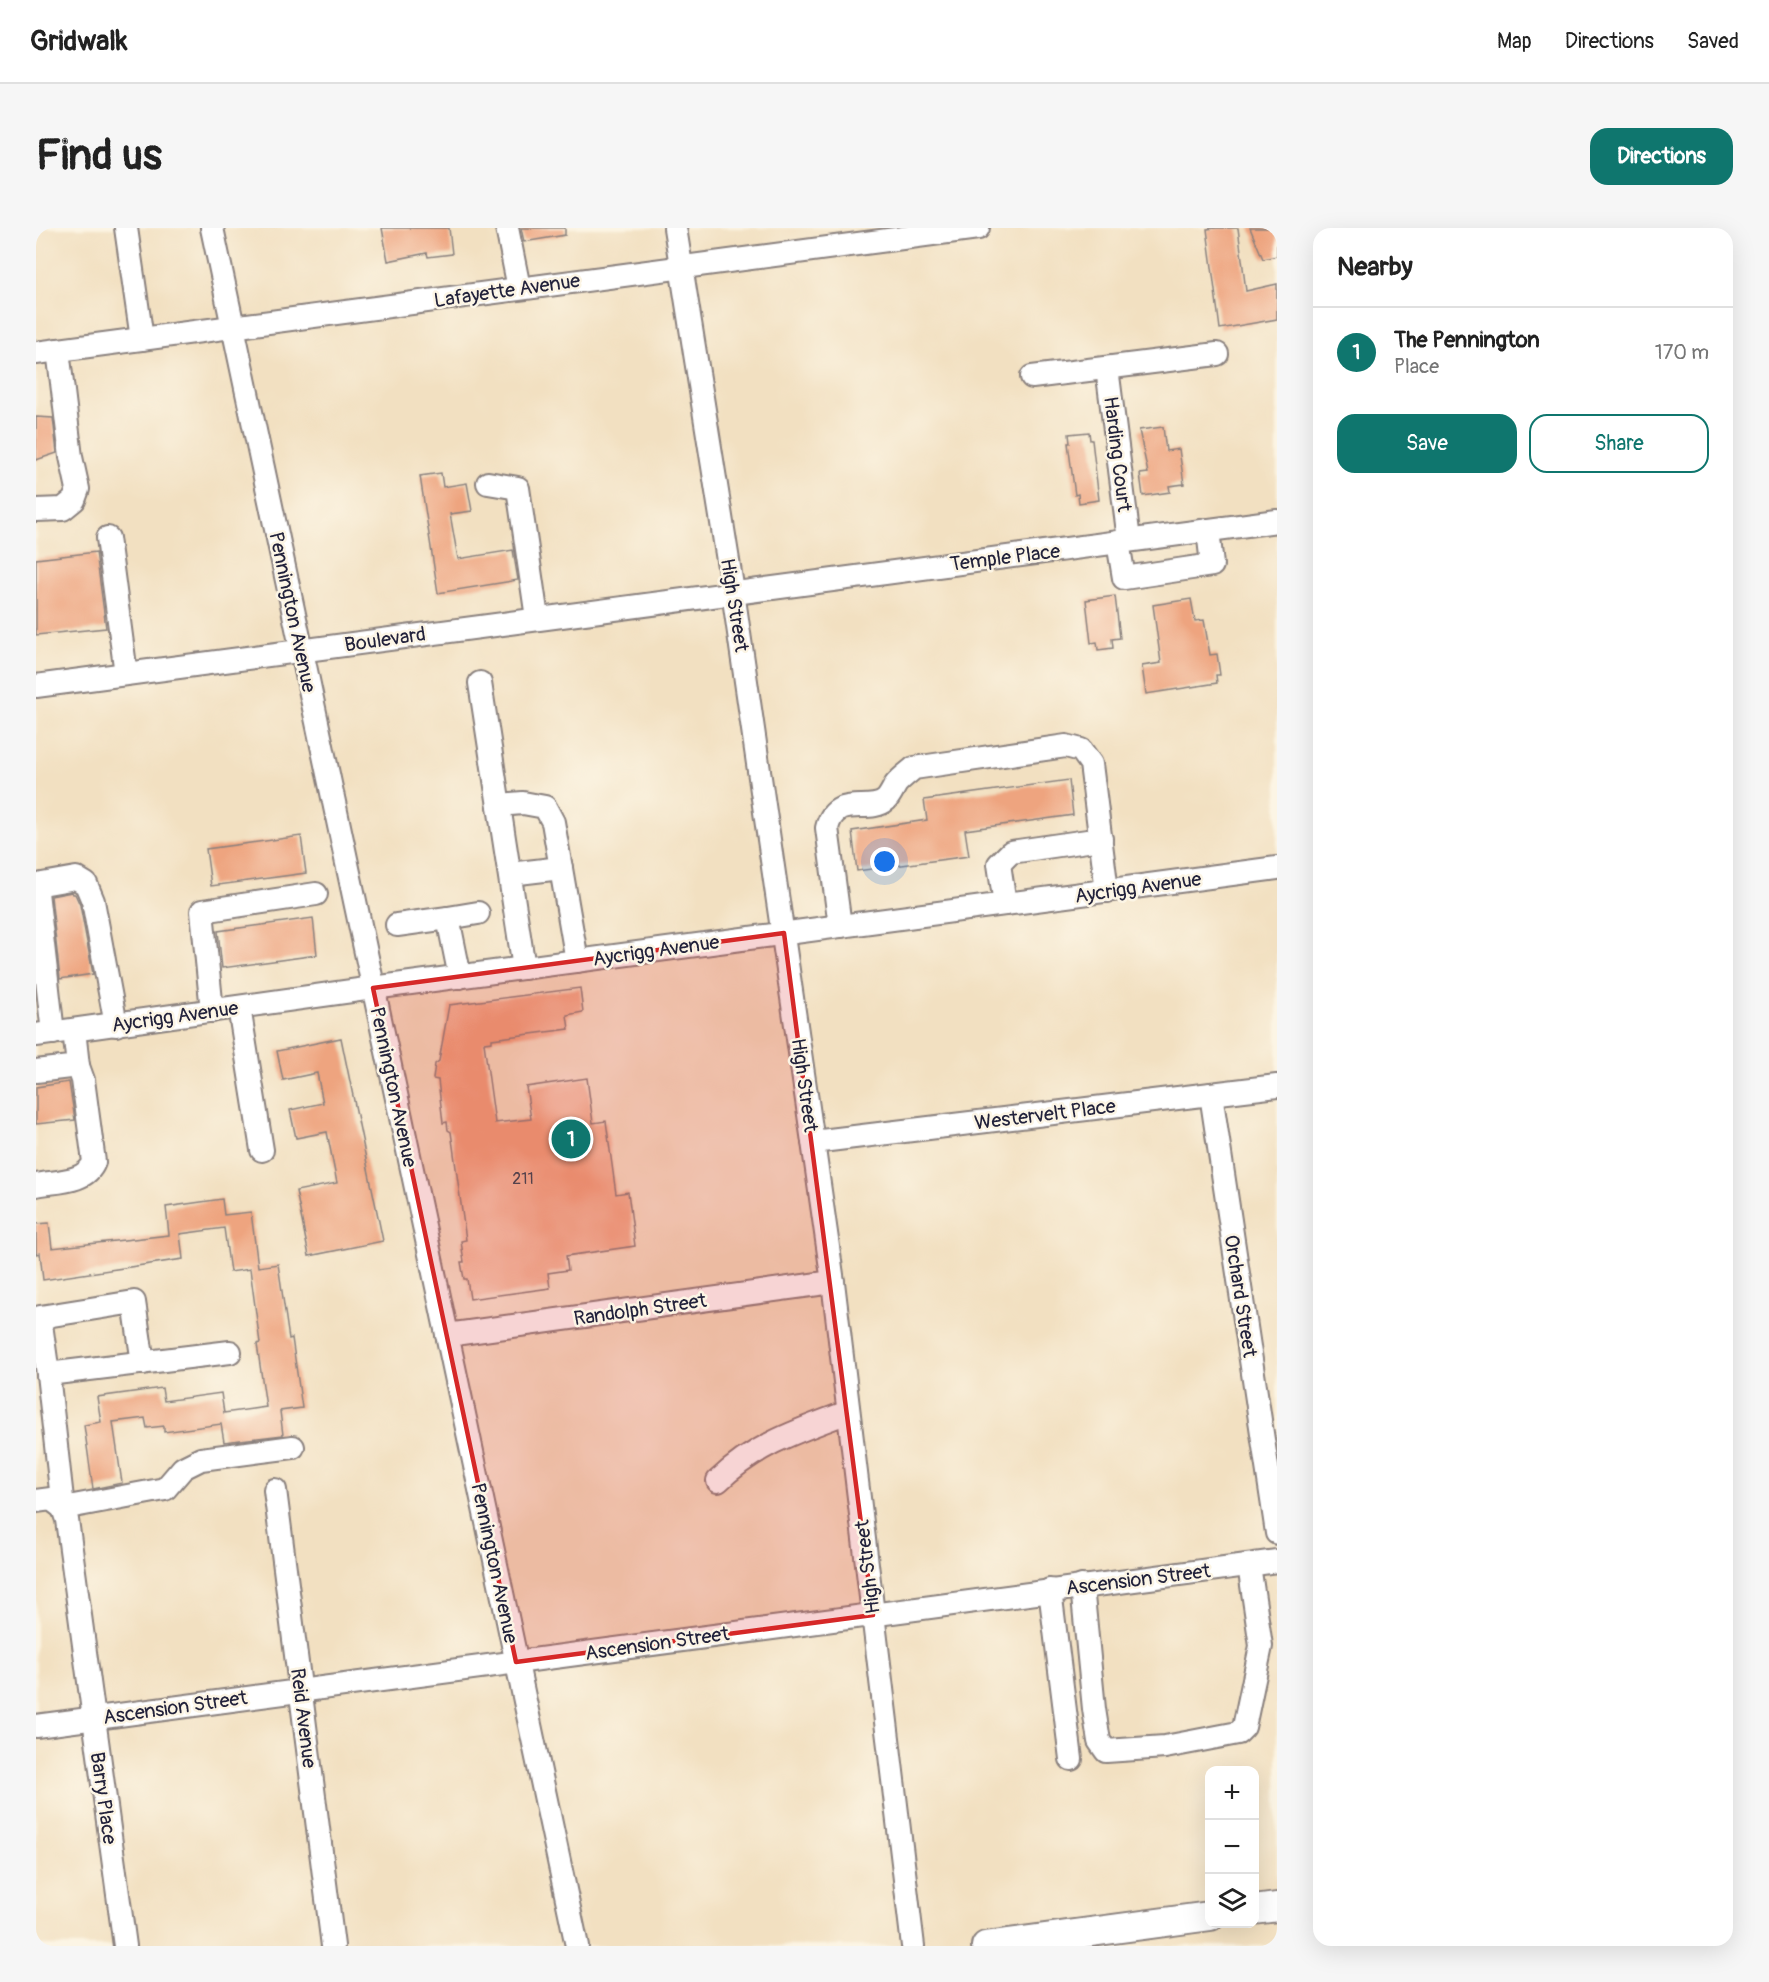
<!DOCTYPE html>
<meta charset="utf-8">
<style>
body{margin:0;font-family:Pangolin,sans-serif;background:#f6f6f6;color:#222}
.controls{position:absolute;right:18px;bottom:18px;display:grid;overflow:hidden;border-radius:12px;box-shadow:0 6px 24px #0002}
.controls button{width:54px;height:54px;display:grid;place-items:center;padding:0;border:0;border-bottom:2px solid #e0e0e0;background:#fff;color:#222;font:30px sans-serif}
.you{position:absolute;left:849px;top:634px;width:21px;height:21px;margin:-15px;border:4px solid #fff;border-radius:50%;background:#1a73e8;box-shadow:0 0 0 9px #1a73e833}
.badge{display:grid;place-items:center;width:39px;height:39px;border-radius:50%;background:#0f766e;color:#fff;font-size:20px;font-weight:700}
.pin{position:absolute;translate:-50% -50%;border:3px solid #fff;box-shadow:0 2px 6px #0006}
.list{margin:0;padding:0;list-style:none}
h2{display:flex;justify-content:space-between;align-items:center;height:78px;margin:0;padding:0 24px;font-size:26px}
h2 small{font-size:20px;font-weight:400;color:#767676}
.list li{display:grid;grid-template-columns:39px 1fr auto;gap:18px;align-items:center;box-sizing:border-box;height:90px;padding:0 24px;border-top:2px solid #e0e0e0}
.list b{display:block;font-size:22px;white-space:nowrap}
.list p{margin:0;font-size:20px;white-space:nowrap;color:#767676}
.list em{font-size:20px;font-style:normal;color:#767676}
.actions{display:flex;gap:12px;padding:18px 24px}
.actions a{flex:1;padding:14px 0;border:2px solid #0f766e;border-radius:18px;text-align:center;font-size:21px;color:#0f766e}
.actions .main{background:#0f766e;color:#fff}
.icon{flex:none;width:33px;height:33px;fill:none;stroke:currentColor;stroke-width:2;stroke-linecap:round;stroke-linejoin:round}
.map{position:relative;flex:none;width:1241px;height:1718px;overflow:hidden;border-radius:18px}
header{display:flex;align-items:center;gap:36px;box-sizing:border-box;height:84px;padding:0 30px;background:#fff;border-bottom:2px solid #e0e0e0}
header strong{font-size:28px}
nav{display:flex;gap:33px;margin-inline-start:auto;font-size:21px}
.intro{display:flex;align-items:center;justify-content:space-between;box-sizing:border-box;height:144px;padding:0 36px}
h1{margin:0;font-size:42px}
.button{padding:15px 27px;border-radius:18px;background:#0f766e;color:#fff;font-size:21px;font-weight:700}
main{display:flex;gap:36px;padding:0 36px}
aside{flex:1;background:#fff;border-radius:18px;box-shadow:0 6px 24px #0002}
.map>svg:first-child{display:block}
</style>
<header>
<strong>Gridwalk</strong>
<nav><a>Map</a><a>Directions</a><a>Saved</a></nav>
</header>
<div class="intro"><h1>Find us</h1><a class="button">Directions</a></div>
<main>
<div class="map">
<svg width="1241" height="1718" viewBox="0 0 1241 1718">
<rect width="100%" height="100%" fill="#fcf5e5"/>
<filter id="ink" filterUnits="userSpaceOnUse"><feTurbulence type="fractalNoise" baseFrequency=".0167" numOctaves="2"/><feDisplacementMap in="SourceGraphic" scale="12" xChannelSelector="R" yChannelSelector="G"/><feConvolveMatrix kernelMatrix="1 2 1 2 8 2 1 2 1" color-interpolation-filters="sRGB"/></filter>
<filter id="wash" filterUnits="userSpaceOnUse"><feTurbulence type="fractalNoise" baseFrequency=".008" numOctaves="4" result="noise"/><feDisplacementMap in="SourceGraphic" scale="24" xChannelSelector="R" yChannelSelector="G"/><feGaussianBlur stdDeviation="1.35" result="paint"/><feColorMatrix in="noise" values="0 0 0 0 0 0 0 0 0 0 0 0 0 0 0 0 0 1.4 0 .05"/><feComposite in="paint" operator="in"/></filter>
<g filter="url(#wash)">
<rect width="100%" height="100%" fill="#f2e0c1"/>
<g id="blocks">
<g fill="#eea47f">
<path d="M346,0H413L416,26L392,29L391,25L352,33Z"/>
<path d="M485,0H529V7L488,14Z"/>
<path d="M1180,0H1202L1210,63L1241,56V91L1184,101L1171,1Z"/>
<path d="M1214,0H1241V28L1227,31Z"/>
<path d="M0,189L17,190L21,225L0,232Z"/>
<path d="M1127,199L1130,223L1143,221L1148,256L1133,258L1134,264L1107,268L1104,246L1112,245L1103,202Z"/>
<path d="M1053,204L1054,212H1056L1063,272L1043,275L1042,266L1039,267L1032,215H1034L1033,206Z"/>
<path d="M405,245L407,259L431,255L436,283L414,286L422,331L477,322L482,352L402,365L384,248Z"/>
<path d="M60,324L70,400L0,407V331Z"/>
<path d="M1079,368L1084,410L1076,411L1077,420L1062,422L1061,414L1055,415L1050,372Z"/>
<path d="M1155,371L1159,393L1168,392L1174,427L1181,426L1184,447H1180L1181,455L1110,466L1106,438L1125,435L1117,377Z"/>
<path d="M1033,552L1037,587L929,602L933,628L821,643L816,603L891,592L888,572Z"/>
<path d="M265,608L270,645L175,658L170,621Z"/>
<path d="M36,664L37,666H39L44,677L57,746L24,751L15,668Z"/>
<path d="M277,690L281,727L186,740L182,703Z"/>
<path d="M544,760L547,784L531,787L533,801L456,811V814L448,815L459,895L495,891L490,859L551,850L557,895L570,893L580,966L592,964L599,1018L530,1028L532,1042L512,1045L514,1060L434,1071L431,1051H428L425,1034H428L425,1013L430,1012L415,904L412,902L411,894L407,895L402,852L397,851L399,836L403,833L413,777Z"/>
<path d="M305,810L347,1013L273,1028L260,963L301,955L291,904L260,910L254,882L287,875L281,845L247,852L241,823Z"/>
<path d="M33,854L39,892L0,896V859Z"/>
<path d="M186,971L188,987L215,984L222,1039L242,1036L253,1111L256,1110L266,1180L244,1183L247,1207L188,1214L185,1196L128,1204V1198L111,1200L109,1190L77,1194L86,1255L57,1261L48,1197L65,1194L61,1169L126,1160L128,1173L185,1165L188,1185L230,1179L221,1116L224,1115L214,1041L194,1044L188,1000L144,1006L147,1031L7,1052L4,1025L0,1026V996L13,995L16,1020L133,1007L130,979Z"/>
</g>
</g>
</g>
<g filter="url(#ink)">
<use href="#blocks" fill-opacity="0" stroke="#8a817e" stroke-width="1.5"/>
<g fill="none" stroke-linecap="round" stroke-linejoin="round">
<defs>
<g id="minor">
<path d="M90,0L106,111"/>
<path d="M176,0L541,1718"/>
<path d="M471,0L483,60"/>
<path d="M639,0L697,364L777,914L797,1054L877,1718"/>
<path d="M0,125L942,0"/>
<path d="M1071,140L1093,312"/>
<path d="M996,149L1181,126"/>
<path d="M452,255L482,260L501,390"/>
<path d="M0,282L27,281L38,272L42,261L35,229L22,122"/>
<path d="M72,310L90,446"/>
<path d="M1082,314L1088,350L1176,337L1172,302"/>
<path d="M444,455L488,740"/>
<path d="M0,458L1241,293"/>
<path d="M463,577L487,575L509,579L517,594L541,733"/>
<path d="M474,646L525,640"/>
<path d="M969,676L963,636L975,624L1065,611"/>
<path d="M412,690L442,685"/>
<path d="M361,697L412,690L424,749"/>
<path d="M804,698L791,600C800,564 833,587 850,572C854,568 857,561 860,556C865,550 872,545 878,540L1030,518L1045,522L1055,536L1071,663"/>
<path d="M203,779L226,922"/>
<path d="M176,783L166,683L280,666"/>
<path d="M17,805L1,664L6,656L40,650L50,656L57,673L80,797"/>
<path d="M0,807L337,760L1241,640"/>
<path d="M0,843L42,838L38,802"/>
<path d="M1175,866L1241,1305"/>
<path d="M777,914L1241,858"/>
<path d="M0,957C20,953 50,955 58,934L47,852L42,838"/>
<path d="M411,1107L797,1054"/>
<path d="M12,1146L4,1089L98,1074L107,1135"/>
<path d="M682,1253C720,1216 764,1202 812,1184"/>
<path d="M239,1262L297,1718"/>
<path d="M0,1273L15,1271L27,1280"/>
<path d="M27,1280L129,1261L147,1240L165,1231L257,1219"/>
<path d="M1046,1358L1058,1481L1063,1513L1070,1523L1129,1519L1202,1505L1208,1499L1225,1418L1213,1337"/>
<path d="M1014,1362L1035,1531"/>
<path d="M0,1498L1241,1333"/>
<path d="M89,1718L31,1292L27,1280L12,1146L194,1124"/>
</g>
<g id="major">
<path d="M1218,1682L1241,1679"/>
<path d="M950,1718L1174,1688"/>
</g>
</defs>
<use href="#minor" stroke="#8a817e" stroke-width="26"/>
<use href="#major" stroke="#8a817e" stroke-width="32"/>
<use href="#minor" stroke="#fff" stroke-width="22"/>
<use href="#major" stroke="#fff" stroke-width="28"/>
</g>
</g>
<path fill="#d62828" fill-opacity="0.2" stroke="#d62828" stroke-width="4.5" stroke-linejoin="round" d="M748,705L837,1387L480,1434L337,760Z"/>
<g text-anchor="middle" stroke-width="5" stroke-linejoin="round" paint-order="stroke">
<g font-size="16" fill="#55424c">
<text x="487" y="956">211</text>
</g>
<g font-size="20" fill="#22223b" stroke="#fcf5e5">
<text transform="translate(471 62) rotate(-8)" y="7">Lafayette Avenue</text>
<text transform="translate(1082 226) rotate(83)" y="7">Harding Court</text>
<text transform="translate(969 329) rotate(-7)" y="7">Temple Place</text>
<text transform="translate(699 377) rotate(81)" y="7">High Street</text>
<text transform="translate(257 384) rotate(78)" y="7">Pennington Avenue</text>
<text transform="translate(349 411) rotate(-8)" y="7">Boulevard</text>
<text transform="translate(1102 659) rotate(-8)" y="7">Aycrigg Avenue</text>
<text transform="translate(620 722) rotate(-8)" y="7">Aycrigg Avenue</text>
<text transform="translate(139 788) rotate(-8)" y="7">Aycrigg Avenue</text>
<text transform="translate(769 857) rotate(82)" y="7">High Street</text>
<text transform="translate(358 859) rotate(78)" y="7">Pennington Avenue</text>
<text transform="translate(1009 886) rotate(-7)" y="7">Westervelt Place</text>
<text transform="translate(1205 1068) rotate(81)" y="7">Orchard Street</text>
<text transform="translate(604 1081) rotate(-8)" y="7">Randolph Street</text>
<text transform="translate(459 1335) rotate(78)" y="7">Pennington Avenue</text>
<text transform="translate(831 1339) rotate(-97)" y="7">High Street</text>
<text transform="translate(1102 1351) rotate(-7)" y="7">Ascension Street</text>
<text transform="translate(621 1415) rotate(-8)" y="7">Ascension Street</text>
<text transform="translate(139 1479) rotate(-8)" y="7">Ascension Street</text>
<text transform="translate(268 1490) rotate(83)" y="7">Reid Avenue</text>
<text transform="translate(68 1570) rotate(82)" y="7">Barry Place</text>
</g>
</g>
</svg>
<div class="controls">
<button>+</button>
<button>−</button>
<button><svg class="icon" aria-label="layers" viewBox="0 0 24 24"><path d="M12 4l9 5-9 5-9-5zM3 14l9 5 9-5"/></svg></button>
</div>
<div class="you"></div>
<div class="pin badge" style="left:535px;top:911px">1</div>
</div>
<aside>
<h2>Nearby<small></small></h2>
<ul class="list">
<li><span class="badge">1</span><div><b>The Pennington</b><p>Place</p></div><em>170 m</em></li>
</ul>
<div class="actions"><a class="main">Save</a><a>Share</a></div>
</aside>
</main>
